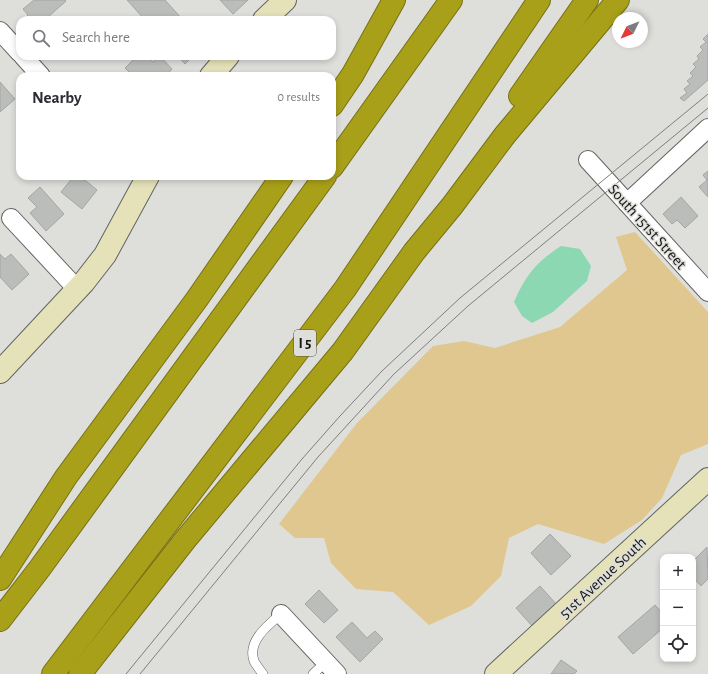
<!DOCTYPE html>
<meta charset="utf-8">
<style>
body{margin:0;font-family:"Alegreya Sans",sans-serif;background:#f7f7f7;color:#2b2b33}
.controls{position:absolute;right:12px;bottom:12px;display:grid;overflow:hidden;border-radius:8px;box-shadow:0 2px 6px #0003}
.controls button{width:36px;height:36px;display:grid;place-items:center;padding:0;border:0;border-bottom:1px solid #e1e1e2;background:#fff;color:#2b2b33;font:20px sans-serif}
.compass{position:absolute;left:612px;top:12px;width:36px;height:36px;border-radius:50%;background:#fff;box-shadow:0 2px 6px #0003;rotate:227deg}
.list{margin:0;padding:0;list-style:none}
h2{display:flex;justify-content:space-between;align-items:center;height:52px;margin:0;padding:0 16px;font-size:17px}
h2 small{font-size:13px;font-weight:400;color:#7c7c81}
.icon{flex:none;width:22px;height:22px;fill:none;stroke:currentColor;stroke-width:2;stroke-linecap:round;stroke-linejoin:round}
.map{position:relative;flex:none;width:708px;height:674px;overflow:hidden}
.search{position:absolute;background:#fff;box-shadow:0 2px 6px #0003;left:16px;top:16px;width:320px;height:44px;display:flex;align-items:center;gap:10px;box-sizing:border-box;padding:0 14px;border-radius:12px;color:#7c7c81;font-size:15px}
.panel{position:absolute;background:#fff;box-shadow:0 2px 6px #0003;left:16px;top:72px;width:320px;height:108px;border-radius:12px}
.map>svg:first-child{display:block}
</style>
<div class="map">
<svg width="708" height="674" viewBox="0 0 708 674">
<rect width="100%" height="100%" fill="#dedfdb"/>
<path fill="#dfc78f" d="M635,232L708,312V444L681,455L662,498L642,520L604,544L538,524L509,538L501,576L471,606L429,625L393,592L356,589L331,563L324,538H295L279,524L357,423L433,346L464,341L495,348L560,327L627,270L616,237Z"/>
<path fill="#8cd8b2" d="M561,246L580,249L591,266L587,281L553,312L532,323L522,316L514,302C526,274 537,262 561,246Z"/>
<g fill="#babdb9" stroke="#a3a6a3">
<path d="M34,0H65L66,1L48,17L51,20H27L25,18L28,15L23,9Z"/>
<path d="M127,0H165L183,20H145Z"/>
<path d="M220,0H248L233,14Z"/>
<path d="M708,34V80L684,101L680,98L687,93L684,89L690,84L687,81L693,76L690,73L696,67L693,64L699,59L697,56L703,50L700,47L706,42L703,39Z"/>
<path d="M133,56H153L150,59L153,62L160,56L172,69L166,76H133L125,68L134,59Z"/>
<path d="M178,56H193L185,64Z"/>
<path d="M0,82L15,99L0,112Z"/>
<path d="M708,171V197L699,187L707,180L703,175Z"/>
<path d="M74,176H80L97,190L82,209L61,192Z"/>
<path d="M40,187L64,214L46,231L30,213L37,207L28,198Z"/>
<path d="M681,197L698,216L685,228L677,220L672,224L663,214Z"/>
<path d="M0,254L5,259L11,254L29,274L12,290L0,277Z"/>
<path d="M550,534L571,556L551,575L531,553Z"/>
<path d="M707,547L708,579L701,586L693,577V561Z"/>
<path d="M540,586L557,605L533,627L516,608Z"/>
<path d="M319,590L338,610L324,623L305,604Z"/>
<path d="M655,605L663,614V628L633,654L618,637Z"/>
<path d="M352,622L367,638L375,631L383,639L360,662L336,637Z"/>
<path d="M561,660L577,671L574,674H551Z"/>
</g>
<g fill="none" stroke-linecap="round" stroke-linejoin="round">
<defs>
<g id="lane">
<path d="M263,674C260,670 256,665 254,661C247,641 268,625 281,614"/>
<path d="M313,674L326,662"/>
</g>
<g id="street">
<path d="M0,31L20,53"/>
<path d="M23,56L41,76"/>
<path d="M588,160L708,292"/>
<path d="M627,203L708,128"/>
<path d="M11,218L77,289"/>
<path d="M281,614L337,674"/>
</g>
<g id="secondary">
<path d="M264,20L285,0"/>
<path d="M211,76L228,56"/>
<path d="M0,372L84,282L105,255L148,176"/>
<path d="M496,674L708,479"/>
</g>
<g id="highway">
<path d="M520,96L587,0"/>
<path d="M332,105L353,74L394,0"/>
<path d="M332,167L451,0"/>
<path d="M0,579L66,477L197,299L282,176"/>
<path d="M0,620L40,568L325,176"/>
<path d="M53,674L345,289L539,0"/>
<path d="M80,674L185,540L343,351L414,252L452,206L505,135L618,0"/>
</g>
</defs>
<use href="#lane" stroke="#626460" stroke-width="10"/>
<use href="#street" stroke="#626460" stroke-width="20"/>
<use href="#secondary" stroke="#626460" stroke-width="24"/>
<use href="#highway" stroke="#767018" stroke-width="24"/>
<use href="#lane" stroke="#fff" stroke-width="9"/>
<use href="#street" stroke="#fff" stroke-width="18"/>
<use href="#secondary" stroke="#e5e2ba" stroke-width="22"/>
<use href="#highway" stroke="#a9a019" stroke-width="22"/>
<g stroke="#7e7e7b" stroke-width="1">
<path d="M126,674L302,459L340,416L382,371L460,298L708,94"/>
<path d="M140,674L318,457L394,374L468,306L708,108"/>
</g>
</g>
<g text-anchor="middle" stroke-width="3" stroke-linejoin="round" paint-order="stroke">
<rect fill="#dedfdb" stroke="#535351" stroke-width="1" x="294" y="330" width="22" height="26" rx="3"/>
<g font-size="15" font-weight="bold" fill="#171716">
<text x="305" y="348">I 5</text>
</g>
<g font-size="16" fill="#171716" stroke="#dedfdb">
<text transform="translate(648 226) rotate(48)" y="6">South 151st Street</text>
<text transform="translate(602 577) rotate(-43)" y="6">51st Avenue South</text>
</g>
</g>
</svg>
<div class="controls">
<button>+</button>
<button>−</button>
<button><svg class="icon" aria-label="locate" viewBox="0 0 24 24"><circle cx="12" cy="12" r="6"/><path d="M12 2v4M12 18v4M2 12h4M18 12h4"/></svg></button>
</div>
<svg class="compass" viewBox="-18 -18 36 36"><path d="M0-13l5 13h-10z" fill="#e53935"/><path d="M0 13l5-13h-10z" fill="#7c7c81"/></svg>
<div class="search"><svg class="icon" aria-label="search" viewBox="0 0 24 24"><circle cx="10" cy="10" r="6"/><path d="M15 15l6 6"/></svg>Search here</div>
<section class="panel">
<h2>Nearby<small>0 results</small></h2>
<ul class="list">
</ul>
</section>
</div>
